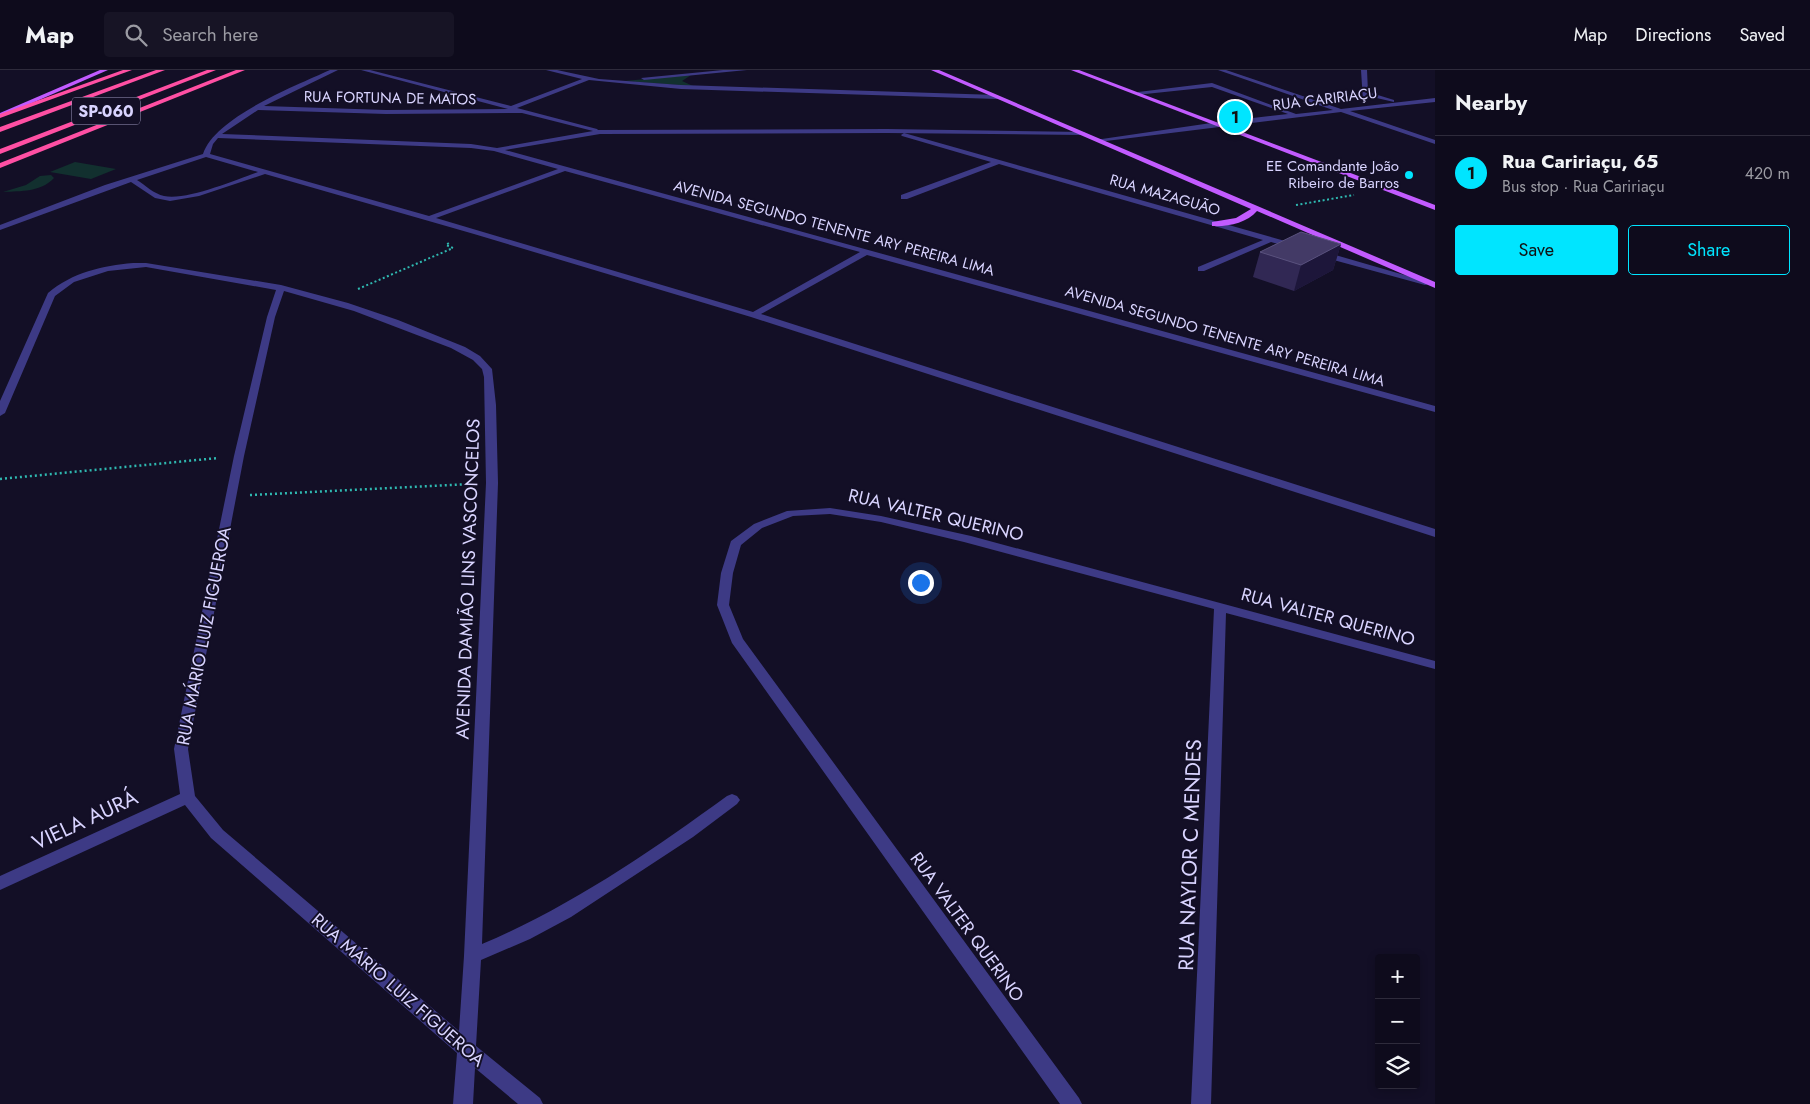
<!DOCTYPE html>
<meta charset="utf-8">
<style>
body{margin:0;font-family:Jost,sans-serif;background:#171425;color:#f1f3f6}
.controls{position:absolute;right:15px;bottom:15px;display:grid;overflow:hidden;border-radius:5px;box-shadow:0 2px 8px #0003}
.controls button{width:45px;height:45px;display:grid;place-items:center;padding:0;border:0;border-bottom:1px solid #2e2b3b;background:#0e0b1c;color:#f1f3f6;font:25px sans-serif}
.you{position:absolute;left:920px;top:512px;width:18px;height:18px;margin:-12px;border:4px solid #fff;border-radius:50%;background:#1a73e8;box-shadow:0 0 0 8px #1a73e833}
.badge{display:grid;place-items:center;width:32px;height:32px;border-radius:50%;background:#00e5ff;color:#111;font-size:16px;font-weight:700}
.pin{position:absolute;translate:-50% -50%;border:2px solid #fff;box-shadow:0 1px 5px #0006}
.list{margin:0;padding:0;list-style:none}
h2{display:flex;justify-content:space-between;align-items:center;height:65px;margin:0;padding:0 20px;font-size:21px}
h2 small{font-size:16px;font-weight:400;color:#9b9ba3}
.list li{display:grid;grid-template-columns:32px 1fr auto;gap:15px;align-items:center;box-sizing:border-box;height:75px;padding:0 20px;border-top:1px solid #2e2b3b}
.list b{display:block;font-size:19px;white-space:nowrap}
.list p{margin:0;font-size:16px;white-space:nowrap;color:#9b9ba3}
.list em{font-size:16px;font-style:normal;color:#9b9ba3}
.actions{display:flex;gap:10px;padding:15px 20px}
.actions a{flex:1;padding:11px 0;border:1px solid #00e5ff;border-radius:5px;text-align:center;font-size:18px;color:#00e5ff}
.actions .main{background:#00e5ff;color:#111}
.icon{flex:none;width:28px;height:28px;fill:none;stroke:currentColor;stroke-width:2;stroke-linecap:round;stroke-linejoin:round}
.map{position:relative;flex:none;width:1435px;height:1034px;overflow:hidden}
header{display:flex;align-items:center;gap:30px;box-sizing:border-box;height:70px;padding:0 25px;background:#0e0b1c;border-bottom:1px solid #2e2b3b}
header strong{font-size:24px}
nav{display:flex;gap:28px;margin-inline-start:auto;font-size:18px}
.search{width:350px;height:45px;background:#171425;display:flex;align-items:center;gap:12px;box-sizing:border-box;padding:0 18px;border-radius:5px;color:#9b9ba3;font-size:19px}
main{display:flex}
aside{flex:1;background:#0e0b1c}
.map>svg:first-child{display:block}
</style>
<header>
<strong>Map</strong>
<div class="search"><svg class="icon" aria-label="search" viewBox="0 0 24 24"><circle cx="10" cy="10" r="6"/><path d="M15 15l6 6"/></svg>Search here</div>
<nav><a>Map</a><a>Directions</a><a>Saved</a></nav>
</header>
<main>
<div class="map">
<svg width="1435" height="1034" viewBox="0 0 1435 1034">
<rect width="100%" height="100%" fill="#130f26"/>
<g fill="#12302f">
<path d="M691,5L682,11L693,16L624,11Z"/>
<path d="M75,92L116,99L91,109L50,102Z"/>
<path d="M51,105L54,108C41,122 21,121 3,122L26,115L40,106Z"/>
</g>
<g fill="none" stroke-linecap="round" stroke-linejoin="round">
<g stroke="#2fb8b0" stroke-width="2" stroke-dasharray="2 2.5" stroke-linecap="butt">
<path d="M1296,135L1354,125"/>
<path d="M358,219L453,178L446,175L449,173"/>
</g>
<g stroke="#2fb8b0" stroke-width="2.5" stroke-dasharray="2 3" stroke-linecap="butt">
<path d="M0,409L218,388"/>
<path d="M250,425L471,414"/>
</g>
<g fill="#3d3a85" fill-rule="evenodd">
<path d="M330,0H338L264,36L386,40L508,39L361,0H370L511,36L582,9L546,0H557L599,9L681,15L997,25L1000,27L997,29L681,19L589,10L517,38L597,59L598,60L887,59L1084,62L1085,63L1082,65L887,63L600,64L505,80L1435,336V342L867,185L761,244L1435,459V467L751,247L474,164L265,104L199,126L170,131L155,128L131,112L0,160V155L105,115L203,84C215,47 295,16 330,0ZM258,40L386,44L522,43L593,61L497,78L471,74L222,64ZM218,68L471,78L494,81L558,99L429,146L210,84L213,74ZM206,87L258,102C235,110 186,131 164,126C154,124 145,115 137,110ZM565,101L860,182L753,242L436,148Z"/>
<path d="M723,0H747L644,10L641,8Z"/>
<path d="M1218,0H1226L1341,39L1435,28V32L1350,41L1435,70V74L1341,42L1098,72L1095,70L1218,52L1288,44L1212,17L1136,25L1138,22L1212,13L1296,44L1333,40Z"/>
<path d="M1361,0H1367L1368,22L1394,30V32L1368,26L1367,31H1363Z"/>
<path d="M904,63L1299,175L1300,177L1296,179L1271,172L1204,201H1198V197L1263,170L999,94L907,129H901V125L991,92L902,66L901,65Z"/>
<path d="M1319,182H1325L1432,213L1425,215L1319,186Z"/>
<path d="M133,193H146L281,215L348,233L398,250L465,277L480,286L492,299L496,335L498,413L482,874C570,837 650,782 727,726L732,724L737,726L740,730L737,734L693,767L571,847L530,869L481,890L476,976L540,1028L543,1034H518L475,998L473,1034H453L457,983L211,768L185,735L0,820V806L180,724L174,679L234,386L267,247L276,220L146,197L108,201L74,212L55,226L5,343L0,346V331L48,223C73,202 102,196 133,193ZM284,221L354,241L451,278L473,290L482,299L484,307L486,413L464,886L459,961L223,760L195,726L188,679L244,386L275,247Z"/>
<path d="M830,438L881,446L971,466L1435,591V599L1226,543L1211,1034H1191L1214,539L964,472L881,452L830,444L793,446L762,458L741,475L733,503L729,535L743,569L1079,1028L1082,1034H1060L732,573L717,535L721,503L731,471L754,454L787,441Z"/>
</g>
<g fill="#c25bff" fill-rule="evenodd">
<path d="M100,0H108L0,47V43Z"/>
<path d="M931,0H939L1435,212V218L1257,141C1247,153 1227,157 1212,156V152L1236,148L1251,139Z"/>
<path d="M1071,0H1079L1435,135V140Z"/>
</g>
<g fill="#ff4fa3" fill-rule="evenodd">
<path d="M123,0H132L0,48V44Z"/>
<path d="M156,0H165L0,62V57Z"/>
<path d="M207,0H216L0,84V79Z"/>
<path d="M236,0H245L0,98V93Z"/>
</g>
</g>
<path fill="#312854" d="M1341,174L1333,200L1294,221L1253,207L1260,182Z"/>
<path fill="#1d163a" d="M1341,174L1333,200L1294,221L1301,195Z"/>
<path fill="#433a66" stroke="#5a527e" d="M1301,162L1341,174L1301,195L1260,182Z"/>
<circle fill="#00e5ff" stroke="#130f26" stroke-width="2" cx="1409" cy="105" r="5"/>
<g text-anchor="middle" stroke-width="4" stroke-linejoin="round" paint-order="stroke">
<g font-size="15" fill="#d9d4ff" stroke="#130f26">
<text transform="translate(390 28) rotate(1)" y="5">RUA FORTUNA DE MATOS</text>
<text transform="translate(1325 29) rotate(-7)" y="5">RUA CARIRIAÇU</text>
<text transform="translate(1165 125) rotate(16)" y="5">RUA MAZAGUÃO</text>
<text transform="translate(834 158) rotate(15)" y="5">AVENIDA SEGUNDO TENENTE ARY PEREIRA LIMA</text>
<text transform="translate(1225 266) rotate(16)" y="5">AVENIDA SEGUNDO TENENTE ARY PEREIRA LIMA</text>
</g>
<g font-size="15" fill="#d9d4ff" stroke="#130f26" text-anchor="end">
<text x="1399" y="101">EE Comandante João<tspan x="1399" dy="17">Ribeiro de Barros</tspan></text>
</g>
<rect fill="#130f26" stroke="#9e99be" stroke-width="1" x="72" y="27.5" width="68" height="27" rx="4"/>
<g font-size="16" font-weight="bold" fill="#d9d4ff">
<text x="106" y="47">SP-060</text>
</g>
<g font-size="18" fill="#d9d4ff" stroke="#130f26">
<text transform="translate(936 445) rotate(13)" y="6">RUA VALTER QUERINO</text>
<text transform="translate(468 509) rotate(-88)" y="6">AVENIDA DAMIÃO LINS VASCONCELOS</text>
<text transform="translate(1328 547) rotate(15)" y="6">RUA VALTER QUERINO</text>
<text transform="translate(204 566) rotate(-79)" y="6">RUA MÁRIO LUIZ FIGUEROA</text>
<text transform="translate(967 857) rotate(54)" y="6">RUA VALTER QUERINO</text>
<text transform="translate(398 920) rotate(41)" y="6">RUA MÁRIO LUIZ FIGUEROA</text>
</g>
<g font-size="21" fill="#d9d4ff" stroke="#130f26">
<text transform="translate(85 750) rotate(-25)" y="7">VIELA AURÁ</text>
<text transform="translate(1190 785) rotate(-88)" y="7">RUA NAYLOR C MENDES</text>
</g>
</g>
</svg>
<div class="controls">
<button>+</button>
<button>−</button>
<button><svg class="icon" aria-label="layers" viewBox="0 0 24 24"><path d="M12 4l9 5-9 5-9-5zM3 14l9 5 9-5"/></svg></button>
</div>
<div class="you"></div>
<div class="pin badge" style="left:1235px;top:47px">1</div>
</div>
<aside>
<h2>Nearby<small></small></h2>
<ul class="list">
<li><span class="badge">1</span><div><b>Rua Caririaçu, 65</b><p>Bus stop · Rua Caririaçu</p></div><em>420 m</em></li>
</ul>
<div class="actions"><a class="main">Save</a><a>Share</a></div>
</aside>
</main>
